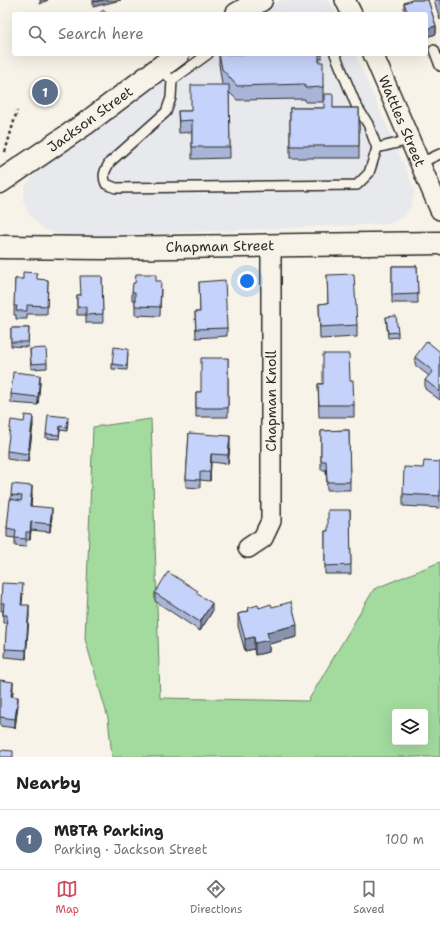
<!DOCTYPE html>
<meta charset="utf-8">
<style>
body{margin:0;font-family:"Shantell Sans",sans-serif;background:#f2f2f2;color:#202124}
.controls{position:absolute;right:12px;bottom:12px;display:grid;overflow:hidden;border-radius:4px;box-shadow:0 4px 16px #0002}
.controls button{width:36px;height:36px;display:grid;place-items:center;padding:0;border:0;border-bottom:1px solid #e0e0e0;background:#fff;color:#202124;font:20px sans-serif}
.you{position:absolute;left:247px;top:281px;width:14px;height:14px;margin:-10px;border:3px solid #fff;border-radius:50%;background:#1a73e8;box-shadow:0 0 0 6px #1a73e833}
.badge{display:grid;place-items:center;width:26px;height:26px;border-radius:50%;background:#d1495b;color:#fff;font-size:13px;font-weight:700}
.pin{position:absolute;translate:-50% -50%;border:2px solid #fff;box-shadow:0 1px 4px #0006}
.list{margin:0;padding:0;list-style:none}
h2{display:flex;justify-content:space-between;align-items:center;height:52px;margin:0;padding:0 16px;font-size:17px}
h2 small{font-size:13px;font-weight:400;color:#757577}
.list li{display:grid;grid-template-columns:26px 1fr auto;gap:12px;align-items:center;box-sizing:border-box;height:60px;padding:0 16px;border-top:1px solid #e0e0e0}
.list b{display:block;font-size:15px;white-space:nowrap}
.list p{margin:0;font-size:13px;white-space:nowrap;color:#757577}
.list em{font-size:13px;font-style:normal;color:#757577}
.icon{flex:none;width:22px;height:22px;fill:none;stroke:currentColor;stroke-width:2;stroke-linecap:round;stroke-linejoin:round}
.map{position:relative;flex:none;width:440px;height:757px;overflow:hidden}
.search{position:absolute;background:#fff;box-shadow:0 4px 16px #0002;left:12px;right:12px;top:12px;height:44px;display:flex;align-items:center;gap:10px;box-sizing:border-box;padding:0 14px;border-radius:4px;color:#757577;font-size:15px}
.sheet{height:112px;background:#fff}
nav{display:flex;justify-content:space-around;align-items:center;box-sizing:border-box;height:56px;border-top:1px solid #e0e0e0;background:#fff;font-size:11px;color:#757577}
nav a{display:grid;justify-items:center;gap:2px}
nav .on{color:#d1495b}
.map>svg:first-child{display:block}
</style>
<div class="map">
<svg width="440" height="757" viewBox="0 0 440 757">
<rect width="100%" height="100%" fill="#f7f3e8"/>
<filter id="ink" filterUnits="userSpaceOnUse"><feTurbulence type="fractalNoise" baseFrequency=".025" numOctaves="2"/><feDisplacementMap in="SourceGraphic" scale="8" xChannelSelector="R" yChannelSelector="G"/><feConvolveMatrix kernelMatrix="1 2 1 2 8 2 1 2 1" color-interpolation-filters="sRGB"/></filter>
<g filter="url(#ink)">
<g fill="#e8e9ed">
<path d="M282,0H328L337,14H254Z"/>
<path d="M194,54H355L415,190L411,206L403,217L388,224L91,236L57,234L44,229L30,216L23,200L25,186L36,173Z"/>
</g>
<path fill="#a3da9e" stroke="#678264" fill-rule="evenodd" d="M151,419L160,698L308,701L374,589L440,562V757H112L108,718L85,639L93,427ZM395,712H425V742H395Z"/>
<g fill="none" stroke-linecap="round" stroke-linejoin="round">
<defs>
<g id="lane">
<path d="M434,50L440,66"/>
<path d="M335,54L356,105L368,124L377,148"/>
<path d="M159,68L172,80L171,98L166,112L110,162C105,170 102,175 106,184L116,188L357,185L369,173L377,148L410,140"/>
<path d="M172,80L208,54"/>
<path d="M420,163L440,154"/>
</g>
<g id="street">
<path d="M345,0L352,14"/>
<path d="M373,54L440,210"/>
<path d="M248,548L263,538L271,521V245"/>
</g>
<g id="secondary">
<path d="M237,14L261,0"/>
<path d="M0,182L85,124L178,54"/>
<path d="M0,247L104,248L440,243"/>
</g>
</defs>
<use href="#lane" stroke="#2b2b2b" stroke-width="12"/>
<use href="#street" stroke="#2b2b2b" stroke-width="22"/>
<use href="#secondary" stroke="#2b2b2b" stroke-width="25"/>
<path stroke="#2b2b2b" stroke-width="2.5" stroke-dasharray="3 3" stroke-linecap="butt" d="M5,152L17,111"/>
<use href="#lane" stroke="#f7f3e8" stroke-width="9"/>
<use href="#street" stroke="#f7f3e8" stroke-width="19"/>
<use href="#secondary" stroke="#f7f3e8" stroke-width="22"/>
</g>
<g fill="#a9b5d6" stroke="#2b2b2b">
<path d="M412,0H428L436,26V34L426,37V14H405L404,11V3Z"/>
<path d="M434,0H440V20Z"/>
<path d="M219,54H322V59H319V62L323,87V102H305V99L237,100L229,92L230,158L192,159V132L179,133L178,111H191L223,85L222,84L219,64Z"/>
<rect x="290" y="108" width="69" height="50"/>
<path d="M392,266H417L418,303H392Z"/>
<path d="M327,275L357,325V337L320,339L319,304L328,303Z"/>
<path d="M102,276L103,323H86V315H77V295H81Z"/>
<path d="M15,279L48,280L47,314H27V319H16V315H14Z"/>
<path d="M156,281L161,289L160,316L135,315V300H132V292L135,283Z"/>
<path d="M199,282L227,328V336L196,338L195,312H200Z"/>
<path d="M386,317L398,332V337L388,338Z"/>
<path d="M11,328H29L28,347L11,346Z"/>
<path d="M30,349L47,363V368L31,369Z"/>
<path d="M440,352V400L425,389V380L429,376L415,365V357Z"/>
<path d="M128,353L127,370L112,369V364Z"/>
<path d="M228,358V417H196V392H201Z"/>
<path d="M350,380L354,405V417H319L318,384Z"/>
<path d="M40,383L38,405L11,403V394Z"/>
<path d="M68,421L67,431L60,430L59,439L46,438V434Z"/>
<path d="M33,425L28,462L7,459V451Z"/>
<path d="M349,430L350,490H327L326,470H321V431Z"/>
<path d="M189,433L230,445L228,464L211,462L210,481L200,480V488L186,487V479Z"/>
<path d="M440,462V508L403,506V494L423,468Z"/>
<path d="M11,495H32L31,506L52,516L50,532L31,530L30,540H26V547L15,546V538L7,537V528L11,499Z"/>
<path d="M350,510L351,574H325V531H328Z"/>
<path d="M23,593L22,605L29,614L26,659L5,657L7,623H3V611H1V603Z"/>
<path d="M155,593L198,594L212,612L200,631L155,601Z"/>
<path d="M272,607L297,637L269,644V652L255,655L254,649L245,651L238,626V614L248,611V608H259Z"/>
<path d="M0,680L13,691L12,696L18,705L15,728L0,726Z"/>
</g>
<g fill="#8a93ae" stroke="#2b2b2b">
<path d="M40,0H48L40,4Z"/>
<path d="M103,0H121L93,7V2Z"/>
<path d="M436,26V34L426,37V29Z"/>
<path d="M40,375V383L38,405V397Z"/>
<path d="M33,416V425L28,462V454Z"/>
<path d="M230,436V445L228,464V455Z"/>
<path d="M211,454V462L210,481V472Z"/>
<path d="M32,486V495L30,514V506Z"/>
<path d="M52,508V516L50,532V524Z"/>
<path d="M31,522V530L30,540V532Z"/>
<path d="M212,603V612L200,631V622Z"/>
<path d="M29,605V614L26,659V650Z"/>
<path d="M297,625V637L269,644V652L255,655V643L267,632Z"/>
<path d="M254,637V649L245,651V639Z"/>
<path d="M13,682V691L11,704V696Z"/>
<path d="M18,697V705L15,728V719Z"/>
</g>
<g fill="#c5d2f9" stroke="#2b2b2b">
<path d="M93,0H103L93,2Z"/>
<path d="M412,0H428L436,26L426,29V14H408L404,3Z"/>
<path d="M104,10L106,14H98Z"/>
<path d="M219,54H319V62H323V87L305,88V84L237,86L222,69Z"/>
<path d="M191,85H229L230,147H192V120L179,121L178,111H191Z"/>
<path d="M324,94H333V108H359V146H290V108H324Z"/>
<path d="M392,266H417L418,294L392,295Z"/>
<path d="M23,272L37,273V279L48,280L47,306L27,305V311H16L17,306H14L15,279H23Z"/>
<path d="M136,274H156V281H161L160,307L135,306V292H132L133,283H135Z"/>
<path d="M354,274L357,325L320,327L319,304L328,303L327,275Z"/>
<path d="M80,276H102L103,314L86,315V307H77V295H81Z"/>
<path d="M225,280L227,328L196,329L195,312H200L199,282Z"/>
<path d="M396,316L398,332L388,333L386,317Z"/>
<path d="M11,328H29L28,342H11Z"/>
<path d="M427,341L440,352V392L425,380L433,371L415,357Z"/>
<path d="M114,347L128,349L127,366L112,364Z"/>
<path d="M46,348L47,363L31,364L30,349Z"/>
<path d="M323,354H349L350,380H353L354,405H319L318,384H323Z"/>
<path d="M201,358H228V408H196V392H201Z"/>
<path d="M13,372L40,375L38,397L11,394Z"/>
<path d="M25,415L33,416L28,454L7,451L11,420L24,422Z"/>
<path d="M48,415L68,417L67,427L60,426L59,435L46,434Z"/>
<path d="M349,430L350,482H327L326,461H321V431Z"/>
<path d="M189,433L230,436L228,455L211,454L210,472H200V480L186,479Z"/>
<path d="M424,461L440,462V496L403,494L404,467L423,468Z"/>
<path d="M12,484L32,486L30,506L52,508L50,524L31,522L30,532H26V539L15,538L16,530L7,528L10,499L21,501L22,496L11,495Z"/>
<path d="M328,510H350L351,565L325,566V531H328Z"/>
<path d="M168,572L198,591L196,593L212,603L200,622L155,593Z"/>
<path d="M2,583L23,584L21,605H29L26,650L5,649L7,615H3L4,603H1Z"/>
<path d="M291,602L297,625L267,632L269,640L255,643L254,637L245,639L238,614L249,611L248,608L258,605L259,608L271,604L272,607Z"/>
<path d="M0,680L13,682L11,696L18,697L15,719L0,717Z"/>
<path d="M0,750L13,751V757H0Z"/>
</g>
</g>
<g text-anchor="middle" stroke-width="3" stroke-linejoin="round" paint-order="stroke">
<g font-size="14" fill="#2b2b2b" stroke="#f7f3e8">
<text transform="translate(90 119) rotate(-36)" y="5">Jackson Street</text>
<text transform="translate(402 121) rotate(67)" y="5">Wattles Street</text>
<text transform="translate(220 246) rotate(-1)" y="5">Chapman Street</text>
<text transform="translate(271 401) rotate(-90)" y="5">Chapman Knoll</text>
</g>
</g>
</svg>
<div class="controls">
<button><svg class="icon" aria-label="layers" viewBox="0 0 24 24"><path d="M12 4l9 5-9 5-9-5zM3 14l9 5 9-5"/></svg></button>
</div>
<div class="you"></div>
<div class="pin badge" style="left:45px;top:92px;background:#5c6f8a">1</div>
<div class="search"><svg class="icon" aria-label="search" viewBox="0 0 24 24"><circle cx="10" cy="10" r="6"/><path d="M15 15l6 6"/></svg>Search here</div>
</div>
<section class="sheet">
<h2>Nearby<small></small></h2>
<ul class="list">
<li><span class="badge" style="background:#5c6f8a">1</span><div><b>MBTA Parking</b><p>Parking · Jackson Street</p></div><em>100 m</em></li>
</ul>
</section>
<nav>
<a class="on"><svg class="icon" aria-label="map" viewBox="0 0 24 24"><path d="M3 6l6-2 6 2 6-2v14l-6 2-6-2-6 2zM9 4v14M15 6v14"/></svg>Map</a>
<a><svg class="icon" aria-label="directions" viewBox="0 0 24 24"><path d="M12 3l9 9-9 9-9-9zM9 14v-3h6M13 9l2 2-2 2"/></svg>Directions</a>
<a><svg class="icon" aria-label="saved" viewBox="0 0 24 24"><path d="M7 4h10v16l-5-4-5 4z"/></svg>Saved</a>
</nav>
